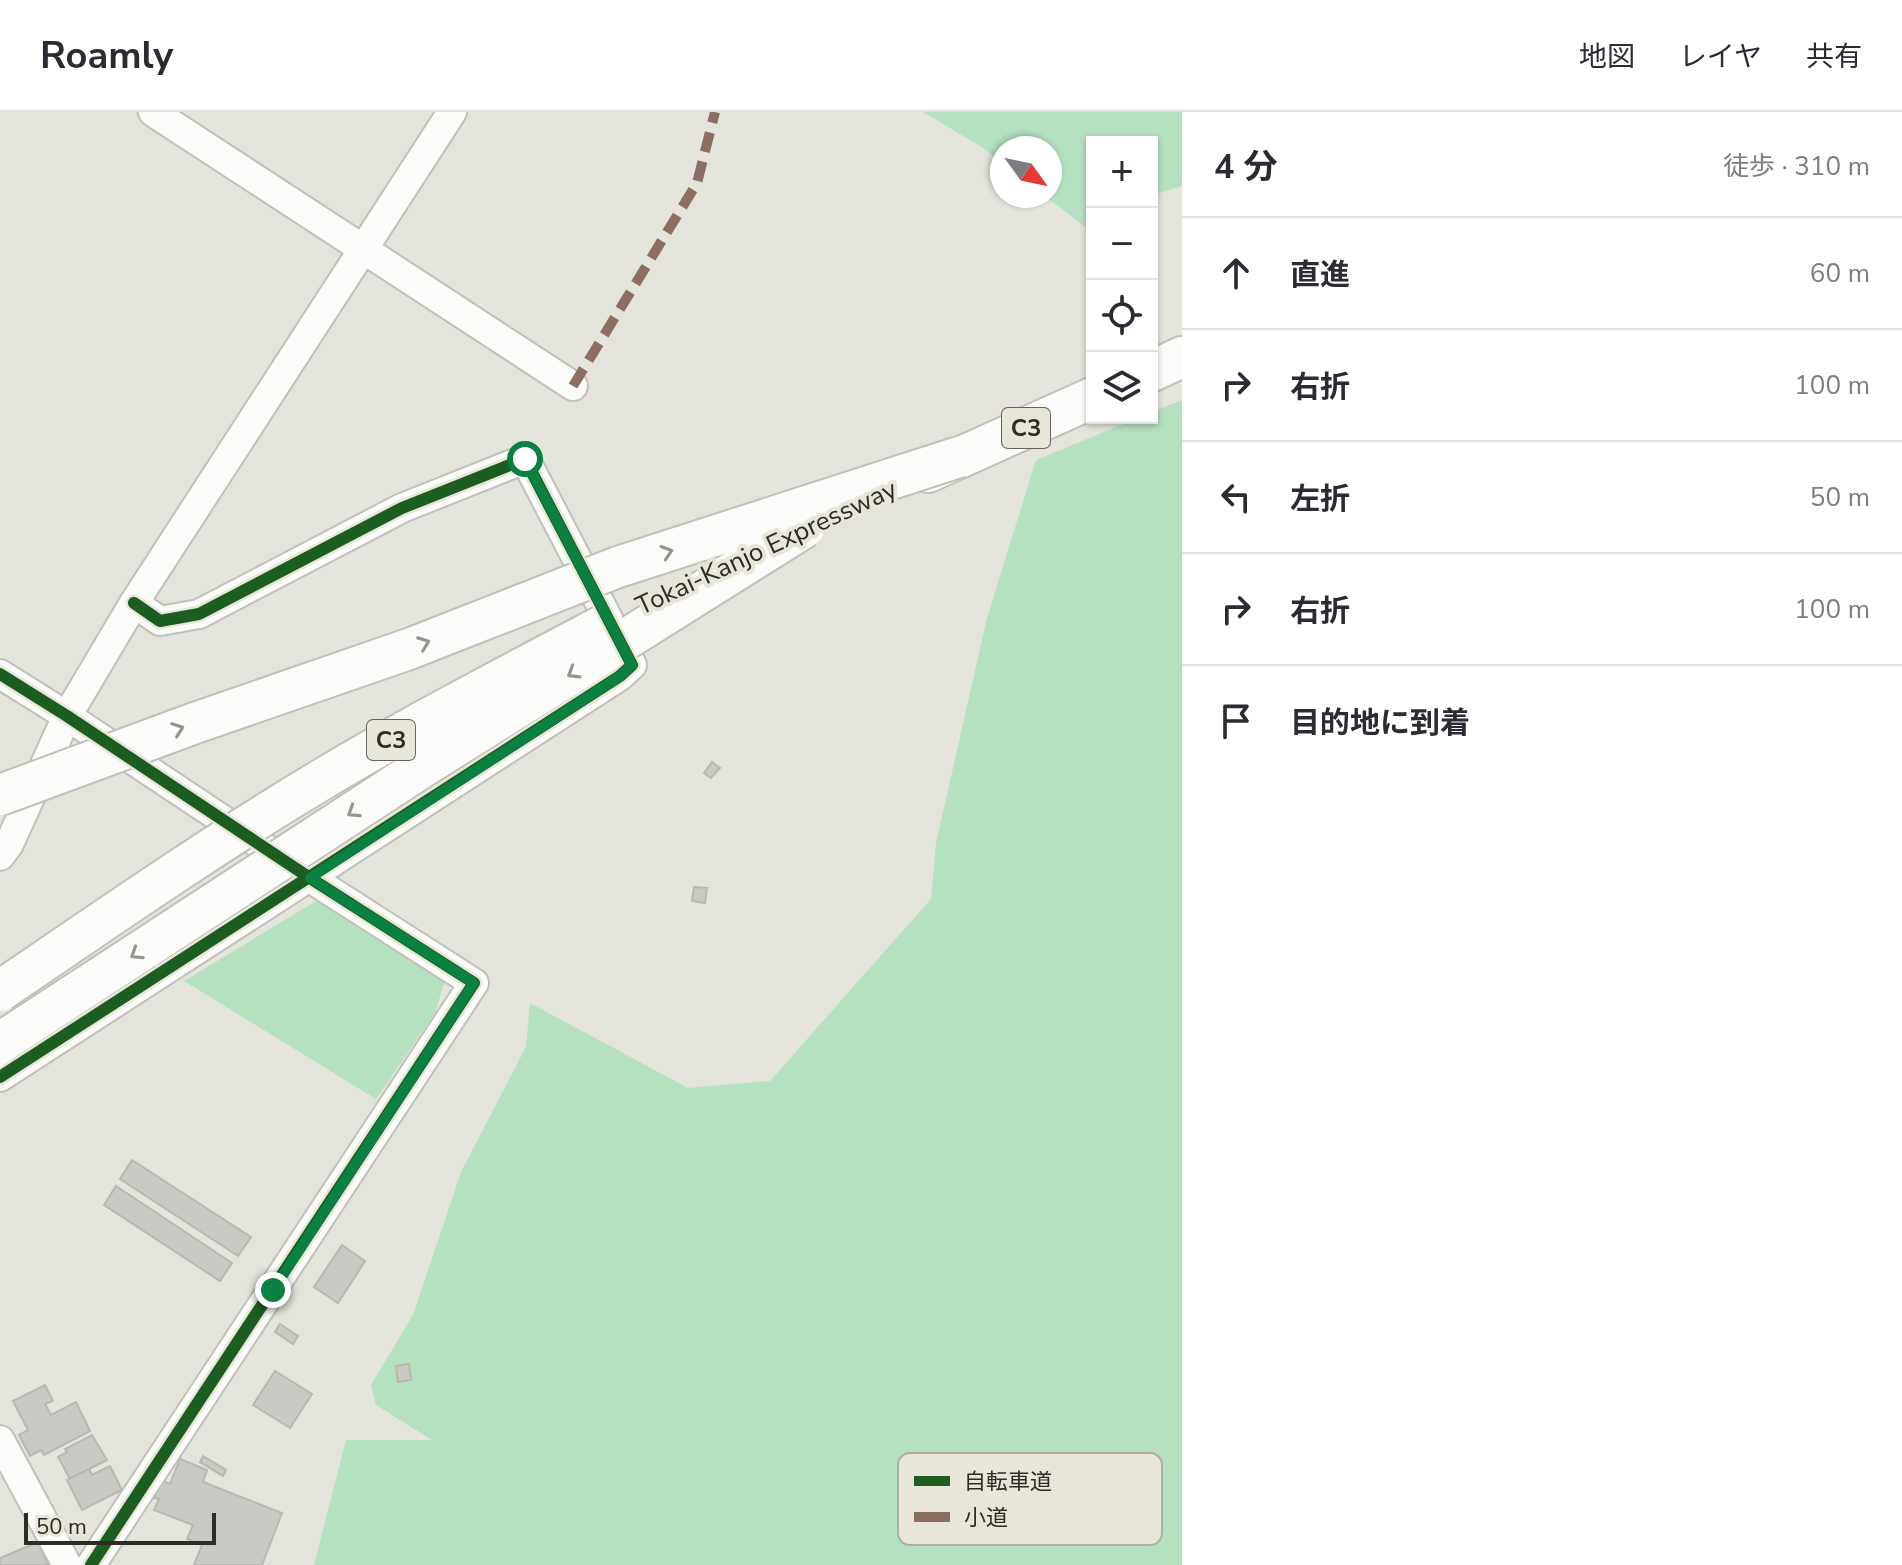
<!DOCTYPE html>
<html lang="ja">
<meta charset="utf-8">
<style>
body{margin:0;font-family:"Nunito Sans","Noto Sans JP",sans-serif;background:#f2f2f3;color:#2b2b33}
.controls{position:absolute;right:24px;top:24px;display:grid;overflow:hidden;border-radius:0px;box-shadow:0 2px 6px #0004}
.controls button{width:72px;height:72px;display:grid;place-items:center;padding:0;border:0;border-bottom:2px solid #e1e1e2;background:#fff;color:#2b2b33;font:40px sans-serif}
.compass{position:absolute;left:990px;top:24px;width:72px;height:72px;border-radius:50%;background:#fff;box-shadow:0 2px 6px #0004;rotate:123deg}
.scale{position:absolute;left:24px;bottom:20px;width:192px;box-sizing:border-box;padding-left:8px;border:4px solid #2d2c27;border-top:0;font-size:22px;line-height:28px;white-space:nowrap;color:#2d2c27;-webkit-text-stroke:6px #e8e5d9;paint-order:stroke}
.stop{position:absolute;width:24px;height:24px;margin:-18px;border:6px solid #0b8043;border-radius:50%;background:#fff}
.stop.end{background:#0b8043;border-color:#fff;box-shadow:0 2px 8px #0008}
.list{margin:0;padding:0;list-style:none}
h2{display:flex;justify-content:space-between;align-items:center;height:104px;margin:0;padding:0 32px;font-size:34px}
h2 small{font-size:26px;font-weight:400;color:#7c7c81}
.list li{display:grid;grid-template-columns:52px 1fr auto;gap:24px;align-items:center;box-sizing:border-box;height:112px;padding:0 32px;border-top:2px solid #e1e1e2}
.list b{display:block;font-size:30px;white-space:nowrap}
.list em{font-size:26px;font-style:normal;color:#7c7c81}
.icon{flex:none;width:44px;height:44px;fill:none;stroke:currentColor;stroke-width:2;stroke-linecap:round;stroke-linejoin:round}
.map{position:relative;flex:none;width:1182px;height:1453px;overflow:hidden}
header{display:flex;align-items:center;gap:48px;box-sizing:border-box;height:112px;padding:0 40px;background:#fff;border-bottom:2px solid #e1e1e2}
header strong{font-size:38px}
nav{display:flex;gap:44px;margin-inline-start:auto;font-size:28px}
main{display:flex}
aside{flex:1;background:#fff}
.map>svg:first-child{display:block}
</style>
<header>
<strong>Roamly</strong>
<nav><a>地図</a><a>レイヤ</a><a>共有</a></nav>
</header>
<main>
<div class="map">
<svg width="1182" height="1453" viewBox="0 0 1182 1453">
<rect width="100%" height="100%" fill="#e4e3dc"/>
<g fill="#b4e1c0">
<path d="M923,0H1182V74L1152,83V30H1092V120L1045,84H1050V36H1002V51L980,34Z"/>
<path d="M1182,288V1453H314L346,1328H432L376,1293L371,1273L413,1203L461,1060L526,935L530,891L688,976L770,969L931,787L936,731L987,506L1036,348L1138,306H1152V300Z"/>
<path d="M321,786L445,868L435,901L376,987L184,869Z"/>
</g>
<g fill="#cac9c4" stroke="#b8b7b2" stroke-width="2">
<path d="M712,650L720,656L711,666L704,661Z"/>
<path d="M694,775L707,776L705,791L692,789Z"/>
<path d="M132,1048L251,1125L238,1144L120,1067Z"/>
<path d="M116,1074L232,1151L220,1169L104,1093Z"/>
<path d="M342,1133L365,1149L338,1191L314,1175Z"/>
<path d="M280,1212L298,1224L293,1232L275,1220Z"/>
<path d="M409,1252L411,1268L398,1270L396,1254Z"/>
<path d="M275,1259L312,1282L290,1316L253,1293Z"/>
<path d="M45,1273L53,1289L45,1292L51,1303L76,1290L90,1319L44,1343L41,1338L30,1344L19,1323L28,1318L13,1289Z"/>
<path d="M92,1323L107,1348L70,1367L58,1345L67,1340L65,1337Z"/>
<path d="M203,1344L226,1358L223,1364L200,1350Z"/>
<path d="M180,1347L207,1358L203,1370L282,1401L262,1453H194L202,1433L187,1427L193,1413L154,1398L159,1387L154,1386L161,1368L170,1372Z"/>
<path d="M110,1354L122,1378L82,1398L67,1368L89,1357L92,1363Z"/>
<path d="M38,1430L48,1453H0V1446Z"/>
</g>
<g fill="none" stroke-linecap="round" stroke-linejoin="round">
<defs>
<g id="minor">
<path d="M153,0L573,274"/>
<path d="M0,562L67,604L310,766L474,871L91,1453"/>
<path d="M0,744L9,732L67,604L134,491L452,0"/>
<path d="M0,965L620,564L632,553L525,347L402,396L199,502L160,509L134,491"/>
<path d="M0,1328L67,1453"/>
</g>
<g id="highway">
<path d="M1152,259L1182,245"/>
<path d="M928,360L1092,286"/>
</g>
</defs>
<use href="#minor" stroke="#c1c0ba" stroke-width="32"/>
<use href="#highway" stroke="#c1c0ba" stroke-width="44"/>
<use href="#minor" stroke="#fbfbfa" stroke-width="28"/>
<use href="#highway" stroke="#fbfbfa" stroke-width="40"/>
<defs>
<g id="highway-bridge">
<path d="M0,683L195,611L409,537L618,455L959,345"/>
<path d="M0,879C106,807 211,734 321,668C413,613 509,563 604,513"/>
<path d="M0,931L421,656L805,415"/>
</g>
</defs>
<use href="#highway-bridge" stroke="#c1c0ba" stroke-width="44" stroke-linecap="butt"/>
<use href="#highway-bridge" stroke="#fbfbfa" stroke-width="40"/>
<path stroke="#8d6e63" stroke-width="10" stroke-dasharray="20 10" stroke-linecap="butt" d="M573,274L697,71L715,0"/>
<defs>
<g id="cycleway">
<path d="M0,562L67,604L310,766L474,871L91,1453"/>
<path d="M0,965L620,564L632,553L525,347L402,396L199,502L160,509L134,491"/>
</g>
</defs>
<use href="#cycleway" stroke="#e8e5d9" stroke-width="17"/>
<use href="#cycleway" stroke="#1b5e20" stroke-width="12"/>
</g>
<defs><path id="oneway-chevron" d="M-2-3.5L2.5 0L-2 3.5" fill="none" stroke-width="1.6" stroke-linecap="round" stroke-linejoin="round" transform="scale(2)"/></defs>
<g stroke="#949490">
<use href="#oneway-chevron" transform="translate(667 440) rotate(-18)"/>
<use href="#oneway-chevron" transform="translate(424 531) rotate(-21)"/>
<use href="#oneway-chevron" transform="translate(573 561) rotate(148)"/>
<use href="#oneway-chevron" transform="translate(178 617) rotate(-20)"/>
<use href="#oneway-chevron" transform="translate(353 700) rotate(147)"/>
<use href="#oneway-chevron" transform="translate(136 842) rotate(147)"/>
</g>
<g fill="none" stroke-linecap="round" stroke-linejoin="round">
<path stroke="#0b8043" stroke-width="10" d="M273,1178L474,871L310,766L620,564L632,553L525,347"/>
</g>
<g text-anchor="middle" stroke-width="8" stroke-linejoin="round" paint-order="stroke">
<g fill="#e8e5d9" stroke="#65645c" stroke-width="2">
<rect x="1002" y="296" width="48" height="40" rx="6"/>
<rect x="367" y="608" width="48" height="40" rx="6"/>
</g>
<g font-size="24" font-weight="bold" fill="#2d2c27">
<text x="1026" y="324">C3</text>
<text x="391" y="636">C3</text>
</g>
<g font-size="26" fill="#2d2c27" stroke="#e8e5d9">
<text transform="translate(766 435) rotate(-25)" y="9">Tokai-Kanjo Expressway</text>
</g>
</g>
<rect x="898" y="1341" width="264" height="92" rx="12" fill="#e8e5d9" stroke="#b0aea4" stroke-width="2"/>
<rect x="914" y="1364" width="36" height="10" fill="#1b5e20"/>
<rect x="914" y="1400" width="36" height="10" fill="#8d6e63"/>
<g font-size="22" fill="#2d2c27">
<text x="964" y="1377">自転車道</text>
<text x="964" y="1413">小道</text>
</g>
</svg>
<div class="controls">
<button>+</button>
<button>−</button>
<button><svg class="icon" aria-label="locate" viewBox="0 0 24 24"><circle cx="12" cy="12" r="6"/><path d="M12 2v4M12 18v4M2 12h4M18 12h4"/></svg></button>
<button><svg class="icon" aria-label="layers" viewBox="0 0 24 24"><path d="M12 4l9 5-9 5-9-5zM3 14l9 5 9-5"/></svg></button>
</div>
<svg class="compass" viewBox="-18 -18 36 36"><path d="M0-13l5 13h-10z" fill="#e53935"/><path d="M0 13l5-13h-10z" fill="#7c7c81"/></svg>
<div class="scale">50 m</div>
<div class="stop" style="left:525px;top:347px"></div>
<div class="stop end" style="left:273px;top:1178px"></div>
</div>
<aside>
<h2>4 分<small>徒歩 · 310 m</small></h2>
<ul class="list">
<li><svg class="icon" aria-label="ahead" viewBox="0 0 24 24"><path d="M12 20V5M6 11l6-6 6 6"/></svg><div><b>直進</b></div><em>60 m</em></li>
<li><svg class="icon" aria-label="right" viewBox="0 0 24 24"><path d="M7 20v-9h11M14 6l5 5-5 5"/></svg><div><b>右折</b></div><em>100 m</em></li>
<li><svg class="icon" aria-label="left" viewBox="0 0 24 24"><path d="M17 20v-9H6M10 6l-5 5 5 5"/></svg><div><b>左折</b></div><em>50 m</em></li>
<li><svg class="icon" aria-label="right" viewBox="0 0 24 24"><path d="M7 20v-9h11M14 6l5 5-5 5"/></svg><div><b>右折</b></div><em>100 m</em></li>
<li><svg class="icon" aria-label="arrive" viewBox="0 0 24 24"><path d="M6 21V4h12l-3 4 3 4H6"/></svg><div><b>目的地に到着</b></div></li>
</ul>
</aside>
</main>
